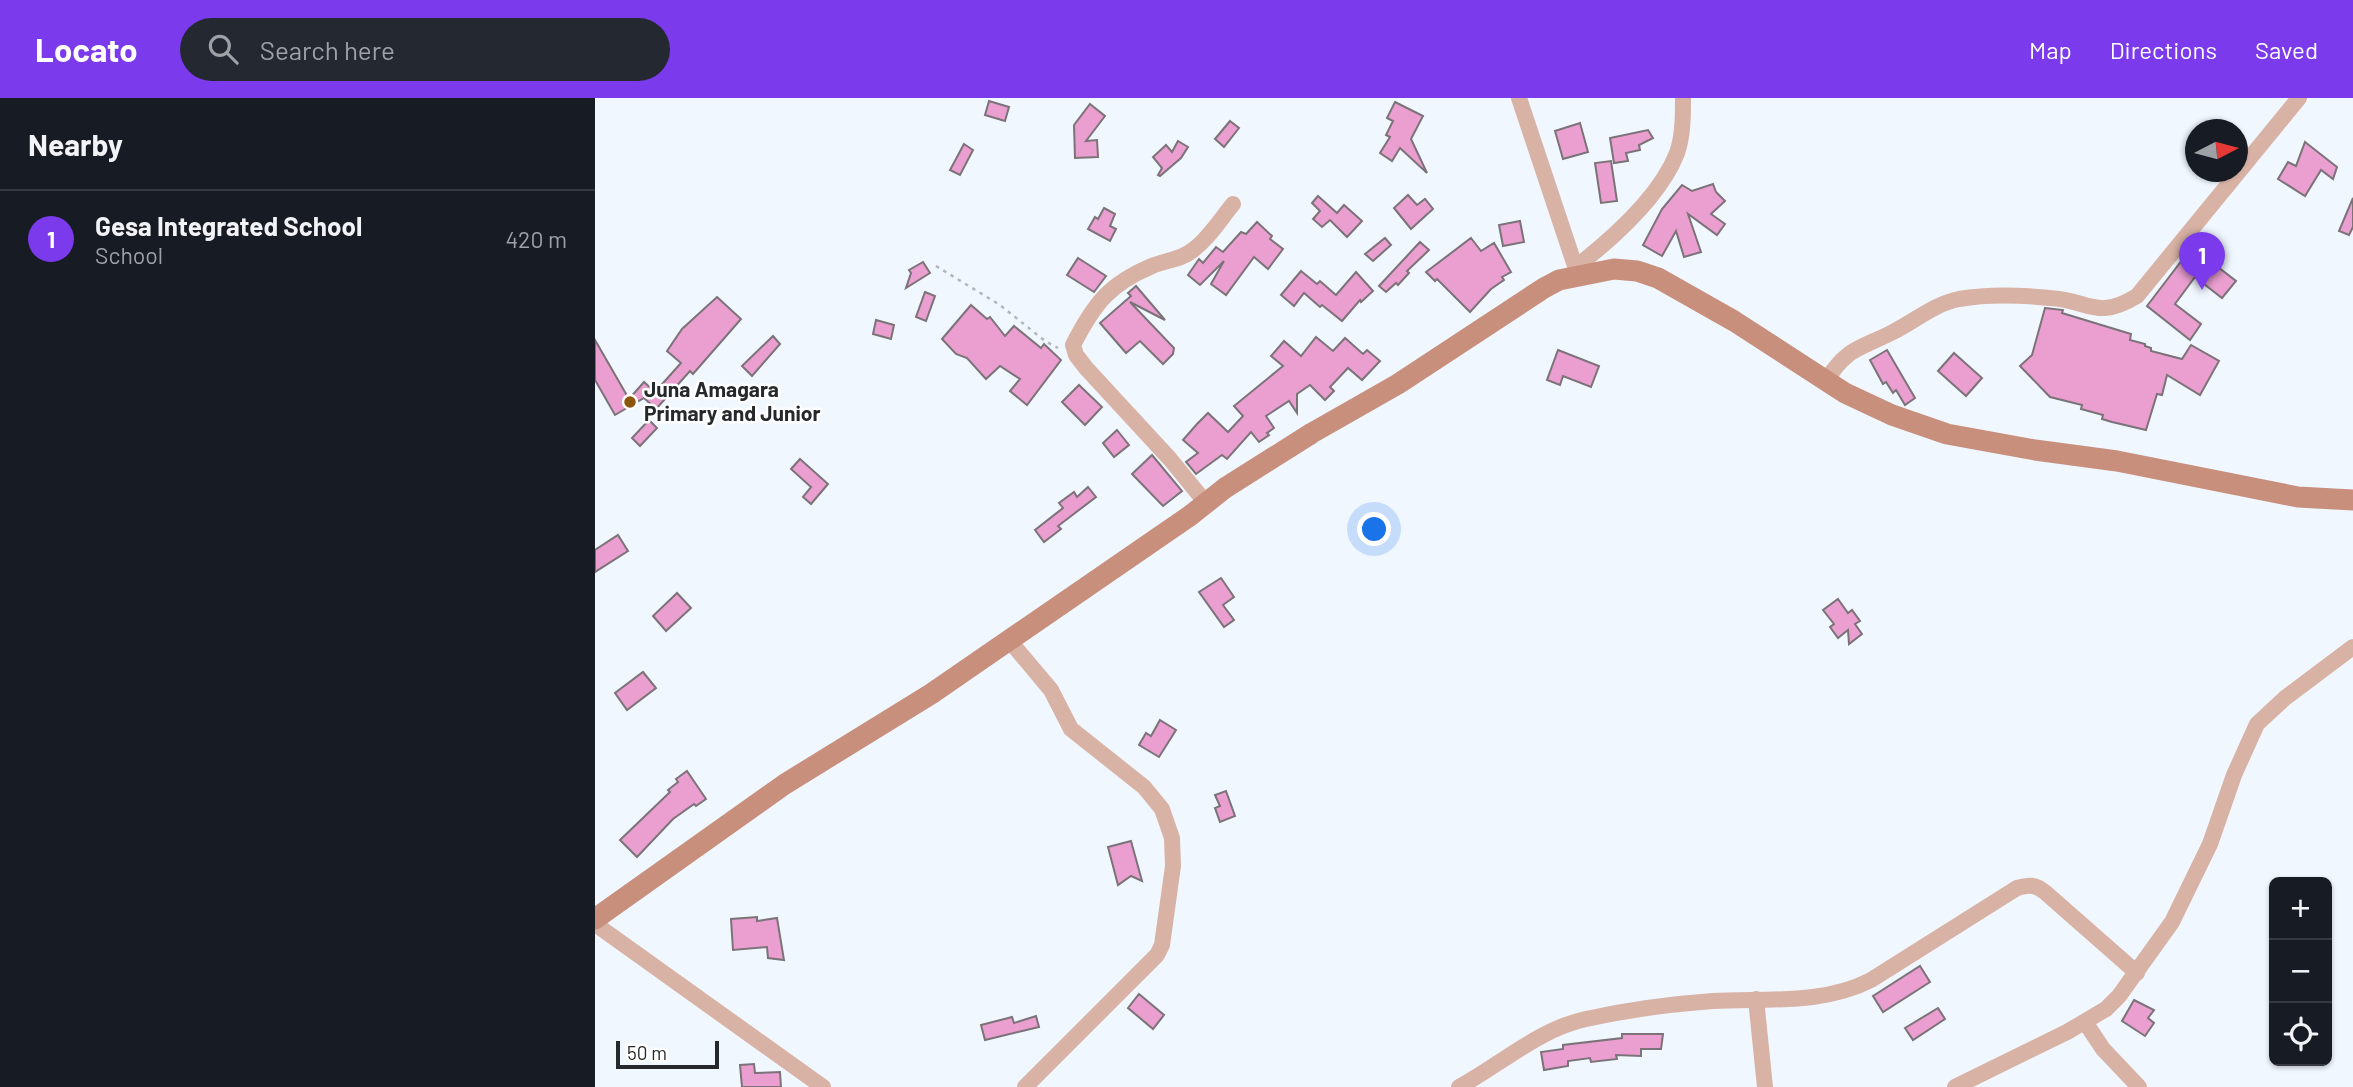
<!DOCTYPE html>
<meta charset="utf-8">
<style>
body{margin:0;font-family:Barlow,sans-serif;background:#242831;color:#f1f3f6}
.controls{position:absolute;right:21px;bottom:21px;display:grid;overflow:hidden;border-radius:10px;box-shadow:0 2px 5px #0004}
.controls button{width:63px;height:63px;display:grid;place-items:center;padding:0;border:0;border-bottom:2px solid #363941;background:#171b24;color:#f1f3f6;font:35px sans-serif}
.compass{position:absolute;left:1590px;top:21px;width:63px;height:63px;border-radius:50%;background:#171b24;box-shadow:0 2px 5px #0004;rotate:84deg}
.scale{position:absolute;left:21px;bottom:18px;width:103px;box-sizing:border-box;padding-left:7px;border:4px solid #26292b;border-top:0;font-size:19px;line-height:24px;white-space:nowrap;color:#26292b;-webkit-text-stroke:5px #fff;paint-order:stroke}
.you{position:absolute;left:780px;top:432px;width:24px;height:24px;margin:-18px;border:5px solid #fff;border-radius:50%;background:#1a73e8;box-shadow:0 0 0 10px #1a73e833}
.badge{display:grid;place-items:center;width:46px;height:46px;border-radius:50%;background:#7c3aed;color:#fff;font-size:23px;font-weight:700}
.pin{position:absolute;translate:-50% -58px;filter:drop-shadow(0 2px 4px #0008)}
.pin::after{content:'';position:absolute;top:37px;width:24px;height:21px;background:inherit;clip-path:polygon(0 0,100% 0,50% 100%)}
.list{margin:0;padding:0;list-style:none}
h2{display:flex;justify-content:space-between;align-items:center;height:91px;margin:0;padding:0 28px;font-size:30px}
h2 small{font-size:23px;font-weight:400;color:#9ea1a6}
.list li{display:grid;grid-template-columns:46px 1fr auto;gap:21px;align-items:center;box-sizing:border-box;height:98px;padding:0 28px;border-top:2px solid #363941}
.list b{display:block;font-size:26px;white-space:nowrap}
.list p{margin:0;font-size:23px;white-space:nowrap;color:#9ea1a6}
.list em{font-size:23px;font-style:normal;color:#9ea1a6}
.icon{flex:none;width:38px;height:38px;fill:none;stroke:currentColor;stroke-width:2;stroke-linecap:round;stroke-linejoin:round}
.map{position:relative;flex:none;width:1758px;height:989px;overflow:hidden}
header{display:flex;align-items:center;gap:42px;box-sizing:border-box;height:98px;padding:0 35px;background:#7c3aed;color:#fff}
header strong{font-size:33px}
nav{display:flex;gap:38px;margin-inline-start:auto;font-size:24px}
.search{width:490px;height:63px;background:#242831;display:flex;align-items:center;gap:18px;box-sizing:border-box;padding:0 24px;border-radius:38px;color:#9ea1a6;font-size:26px}
main{display:flex}
aside{flex:1;background:#171b24}
.map>svg:first-child{display:block}
</style>
<header>
<strong>Locato</strong>
<div class="search"><svg class="icon" aria-label="search" viewBox="0 0 24 24"><circle cx="10" cy="10" r="6"/><path d="M15 15l6 6"/></svg>Search here</div>
<nav><a>Map</a><a>Directions</a><a>Saved</a></nav>
</header>
<main>
<aside>
<h2>Nearby<small></small></h2>
<ul class="list">
<li><span class="badge">1</span><div><b>Gesa Integrated School</b><p>School</p></div><em>420 m</em></li>
</ul>
</aside>
<div class="map">
<svg width="1758" height="989" viewBox="0 0 1758 989">
<rect width="100%" height="100%" fill="#f1f7ff"/>
<g fill="#ea9fd0" stroke="#7b7378" stroke-width="2">
<path d="M394,3L414,9L410,23L390,17Z"/>
<path d="M800,4L828,18L816,41L832,75L805,50L797,63L785,55L795,39L791,37L798,23L792,20Z"/>
<path d="M495,6L510,18L491,43L502,42L503,59L480,60L479,27Z"/>
<path d="M635,23L644,30L629,49L620,41Z"/>
<path d="M985,25L993,54L968,61L960,33Z"/>
<path d="M1053,32L1058,40L1044,47L1045,52L1031,55L1033,63L1019,65L1015,40Z"/>
<path d="M583,43L593,49L586,60L565,78L563,77L567,70L558,59L571,47L577,54Z"/>
<path d="M1710,44L1742,69L1738,81L1726,72L1710,98L1683,81L1693,64L1701,68Z"/>
<path d="M369,46L378,52L365,77L355,72Z"/>
<path d="M1016,63L1022,103L1006,105L1000,65Z"/>
<path d="M1118,86L1121,94L1130,103L1116,116L1130,126L1122,137L1093,116L1106,154L1089,159L1081,133L1067,158L1048,147L1067,111L1087,87L1097,93Z"/>
<path d="M813,97L822,107L830,101L838,111L816,131L799,110Z"/>
<path d="M723,98L742,115L749,107L767,123L752,139L735,122L727,129L718,121L725,113L717,105Z"/>
<path d="M1758,100V129L1754,137L1744,133Z"/>
<path d="M509,110L520,116L515,128L521,131L515,143L493,131L500,119L503,121Z"/>
<path d="M925,123L929,144L908,148L904,127Z"/>
<path d="M662,124L677,138L675,141L688,151L673,171L659,159L631,197L616,186L629,163L605,187L593,177L604,161L608,165L621,149L628,154L646,134L651,136Z"/>
<path d="M790,140L796,147L778,163L770,156Z"/>
<path d="M876,140L886,153L899,145L916,174L907,179L909,182L896,191L875,214L842,181L840,183L831,174Z"/>
<path d="M825,144L834,152L812,173L814,175L803,187L801,185L791,194L784,188Z"/>
<path d="M1597,149L1641,183L1627,200L1600,179L1580,206L1606,226L1595,242L1552,208Z"/>
<path d="M483,160L511,178L499,194L472,177Z"/>
<path d="M328,164L335,175L311,190L316,175L314,172Z"/>
<path d="M706,173L722,186L725,183L741,197L761,174L778,193L766,204L765,202L747,223L727,207L725,209L709,195L699,208L686,197Z"/>
<path d="M541,188L570,222L535,204L579,250L578,256L568,266L545,243L531,255L505,225L536,198L533,195Z"/>
<path d="M330,194L340,198L331,223L321,219Z"/>
<path d="M122,199L146,221L98,276L95,273L61,311L49,300L20,317L0,282V242L34,301L49,284L60,294L86,265L72,253L87,231Z"/>
<path d="M376,207L392,221L395,219L410,238L419,228L446,250L449,246L466,262L432,307L415,293L425,281L405,268L391,281L372,260L361,256L347,241Z"/>
<path d="M1450,210L1468,212L1467,215L1536,236L1535,242L1550,246V248L1556,250V253L1587,261L1596,247L1624,263L1605,297L1572,277L1567,297L1562,296L1551,332L1517,324L1507,321L1508,317L1486,311L1487,307L1455,299L1425,268L1437,257Z"/>
<path d="M281,222L299,227L296,241L278,236Z"/>
<path d="M178,238L185,246L157,278L147,268Z"/>
<path d="M721,239L738,253L750,240L768,256L772,252L785,263L767,282L753,270L735,289L739,293L730,302L715,287L702,296V315L694,303L671,318L679,330L672,335L674,337L664,344L656,334L632,361L627,357L601,376L591,364L603,355L588,342L602,326L613,315L633,334L648,318L639,308L688,268L676,258L689,243L706,258Z"/>
<path d="M963,252L1004,268L996,289L968,278L965,287L952,282Z"/>
<path d="M1292,252L1320,300L1310,307L1301,292L1298,295L1291,284L1288,286L1275,262Z"/>
<path d="M1359,255L1387,280L1371,298L1343,273Z"/>
<path d="M484,287L507,309L490,327L467,304Z"/>
<path d="M54,322L62,330L45,348L37,340Z"/>
<path d="M522,332L534,347L519,359L508,345Z"/>
<path d="M557,357L587,393L568,408L537,376Z"/>
<path d="M205,361L233,386L216,406L208,399L216,389L196,371Z"/>
<path d="M493,389L501,399L463,428L466,431L449,444L440,432L468,410L464,405L479,394L482,399Z"/>
<path d="M23,437L33,453L0,474V452Z"/>
<path d="M626,480L639,499L628,507L639,522L629,529L604,494Z"/>
<path d="M82,495L96,510L71,533L58,518Z"/>
<path d="M1243,501L1253,515L1257,512L1265,523L1260,526L1267,536L1254,546L1253,532L1243,540L1235,529L1239,526L1228,512Z"/>
<path d="M48,574L61,590L32,612L20,595Z"/>
<path d="M565,622L581,632L564,659L544,647L551,635L556,638Z"/>
<path d="M92,673L111,701L101,708L99,706L78,721L42,759L25,742L75,694L73,692L83,684L81,681Z"/>
<path d="M631,693L640,718L625,724L620,710L625,708L620,697Z"/>
<path d="M536,743L547,783L536,778L523,787L513,749Z"/>
<path d="M162,819V823L182,820L189,862L173,860L172,849L138,852L136,821Z"/>
<path d="M1325,868L1335,884L1288,914L1278,898Z"/>
<path d="M544,896L569,917L558,931L533,910Z"/>
<path d="M1539,902L1559,912L1553,920L1559,925L1550,938L1527,923Z"/>
<path d="M1343,910L1350,921L1318,942L1310,930Z"/>
<path d="M441,918L444,929L390,942L386,927L417,919L419,925Z"/>
<path d="M1027,936H1068L1066,951H1046V958L1021,957L1022,961L996,964L995,960L973,963V968L949,972L946,954L968,951V947L1027,940Z"/>
<path d="M159,966L160,975L185,974L186,989H147L145,967Z"/>
</g>
<g fill="none" stroke-linecap="round" stroke-linejoin="round">
<path stroke="#b2b7bd" stroke-width="2.5" stroke-dasharray="3.5 5" stroke-linecap="butt" d="M341,168L405,207L450,243L463,250"/>
<g stroke="#d8b2a4" stroke-width="16">
<path d="M924,0L983,177"/>
<path d="M981,169C1017,141 1065,99 1082,55C1088,38 1088,18 1088,0"/>
<path d="M1231,283C1252,249 1265,251 1298,234C1320,223 1339,206 1364,201C1393,196 1426,197 1455,200C1494,202 1501,223 1542,198L1704,0"/>
<path d="M611,405L575,361L491,270L481,257L478,247C499,206 514,186 557,168C571,162 586,162 598,152C614,140 625,122 638,106"/>
<path d="M414,542L456,592L476,631L549,689L567,711L577,740L578,768L567,847L562,857L430,989"/>
<path d="M0,826L228,989"/>
<path d="M1161,901L1170,989"/>
<path d="M1490,924L1508,951L1544,989"/>
<path d="M864,989C905,967 944,931 991,921C1032,912 1076,906 1118,903C1170,900 1228,907 1276,882L1422,790C1435,786 1441,787 1451,795L1542,875"/>
<path d="M1360,989L1472,934L1511,911L1524,898L1577,824L1615,746L1639,677L1662,626L1690,600L1758,549"/>
</g>
<path stroke="#c78f7c" stroke-width="21" d="M0,821L190,686L336,596L596,417L630,390L717,335L803,286L949,190L964,182L1019,171L1042,173L1063,180L1139,223L1250,295L1297,317L1352,336L1440,352L1522,363L1703,399L1758,402"/>
</g>
<circle fill="#8d560a" stroke="#fff" stroke-width="2.5" cx="35" cy="304" r="7"/>
<g text-anchor="middle" stroke-width="5" stroke-linejoin="round" paint-order="stroke">
<g font-size="21" font-weight="bold" fill="#26292b" stroke="#fff" text-anchor="start">
<text x="49" y="299">Juna Amagara<tspan x="49" dy="24">Primary and Junior</tspan></text>
</g>
</g>
</svg>
<div class="controls">
<button>+</button>
<button>−</button>
<button><svg class="icon" aria-label="locate" viewBox="0 0 24 24"><circle cx="12" cy="12" r="6"/><path d="M12 2v4M12 18v4M2 12h4M18 12h4"/></svg></button>
</div>
<svg class="compass" viewBox="-18 -18 36 36"><path d="M0-13l5 13h-10z" fill="#e53935"/><path d="M0 13l5-13h-10z" fill="#9ea1a6"/></svg>
<div class="scale">50 m</div>
<div class="you"></div>
<div class="pin badge" style="left:1607px;top:192px">1</div>
</div>
</main>
